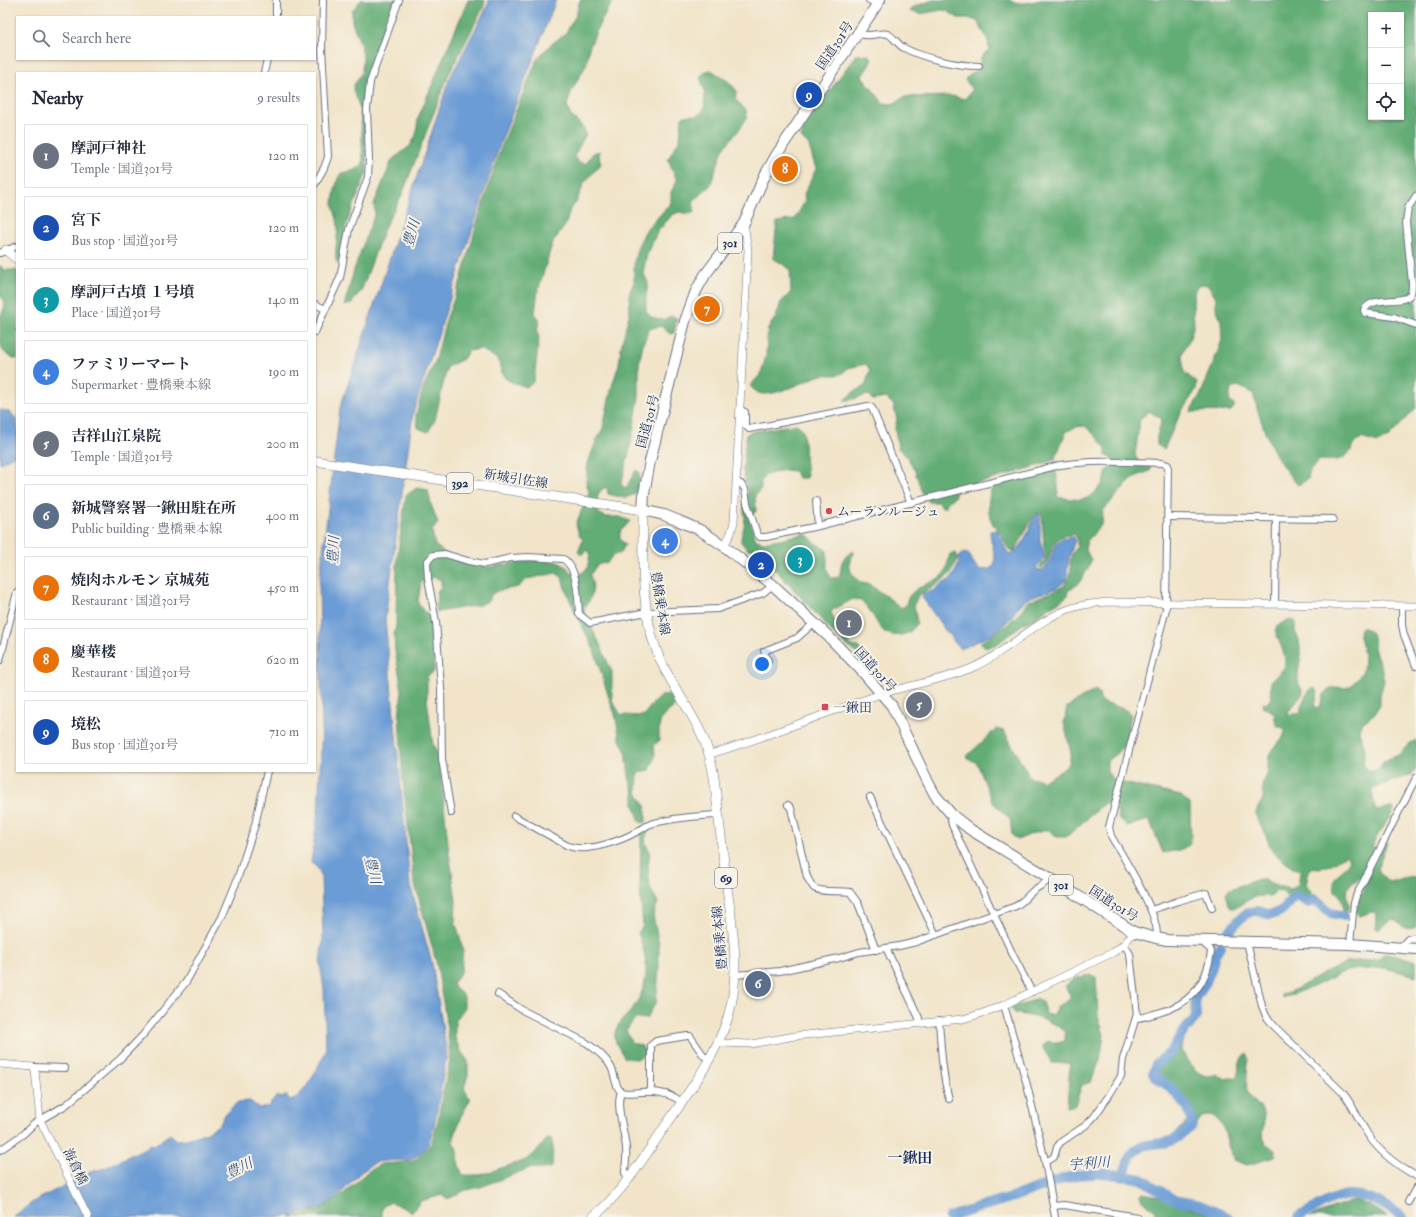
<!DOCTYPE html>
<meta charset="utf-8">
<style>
body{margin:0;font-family:"IM FELL Double Pica","Noto Serif JP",serif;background:#f6f6f7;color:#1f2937}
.controls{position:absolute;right:12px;top:12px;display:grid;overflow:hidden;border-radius:0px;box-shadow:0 1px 3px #0004}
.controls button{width:36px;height:36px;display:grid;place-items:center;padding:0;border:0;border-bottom:1px solid #e0e1e3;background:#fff;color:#1f2937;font:20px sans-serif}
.you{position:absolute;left:762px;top:664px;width:14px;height:14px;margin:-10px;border:3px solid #fff;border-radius:50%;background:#1a73e8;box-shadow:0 0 0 6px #1a73e833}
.badge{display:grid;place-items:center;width:26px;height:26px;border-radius:50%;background:#0f766e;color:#fff;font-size:13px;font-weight:700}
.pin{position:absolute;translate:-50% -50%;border:2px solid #fff;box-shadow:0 1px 4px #0006}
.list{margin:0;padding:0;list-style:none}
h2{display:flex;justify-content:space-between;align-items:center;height:52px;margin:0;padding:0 16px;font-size:17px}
h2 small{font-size:13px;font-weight:400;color:#747a83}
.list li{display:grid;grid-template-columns:26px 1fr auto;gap:12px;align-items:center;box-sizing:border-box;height:64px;margin:0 8px 8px;padding:0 8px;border:1px solid #e0e1e3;border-radius:0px}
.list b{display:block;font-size:15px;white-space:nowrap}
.list p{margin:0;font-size:13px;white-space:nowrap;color:#747a83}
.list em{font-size:13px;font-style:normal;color:#747a83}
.icon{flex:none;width:22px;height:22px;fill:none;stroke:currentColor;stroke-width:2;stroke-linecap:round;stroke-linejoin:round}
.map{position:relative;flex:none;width:1416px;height:1217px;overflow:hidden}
.search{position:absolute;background:#fff;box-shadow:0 1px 3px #0004;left:16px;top:16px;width:300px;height:44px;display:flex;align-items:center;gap:10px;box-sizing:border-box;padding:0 14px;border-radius:0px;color:#747a83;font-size:15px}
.panel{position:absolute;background:#fff;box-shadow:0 1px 3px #0004;left:16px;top:72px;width:300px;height:700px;border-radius:0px}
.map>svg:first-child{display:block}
</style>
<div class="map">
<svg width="1416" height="1217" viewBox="0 0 1416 1217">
<rect width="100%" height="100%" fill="#f7f3e8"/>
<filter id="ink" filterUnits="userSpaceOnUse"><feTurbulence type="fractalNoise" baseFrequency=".025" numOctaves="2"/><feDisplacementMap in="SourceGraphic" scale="8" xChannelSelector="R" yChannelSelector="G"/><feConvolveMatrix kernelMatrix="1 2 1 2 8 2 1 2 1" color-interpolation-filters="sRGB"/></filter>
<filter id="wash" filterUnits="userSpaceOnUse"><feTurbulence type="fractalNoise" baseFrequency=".012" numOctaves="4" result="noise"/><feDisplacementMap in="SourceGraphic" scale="16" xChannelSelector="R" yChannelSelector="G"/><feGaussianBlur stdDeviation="0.9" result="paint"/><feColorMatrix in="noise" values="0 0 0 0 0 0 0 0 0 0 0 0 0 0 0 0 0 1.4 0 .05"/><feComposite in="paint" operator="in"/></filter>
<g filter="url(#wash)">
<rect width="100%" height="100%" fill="#f1e4c9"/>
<g fill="#62ac75" stroke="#3e6e6a" fill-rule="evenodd">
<path d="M361,0H395L375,58L367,75L365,116L367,172L346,225L341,256L337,263C333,254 340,231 337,219C336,214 333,209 333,204C334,192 336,183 341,173L355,170L363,164L361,122L359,106L353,90L354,85L362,72L363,57L361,46L352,22V11Z"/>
<path d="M468,0H485L484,6L448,76L402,195L385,226L362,289L351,304L344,306L355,267L375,213L374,204L392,160L410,146L416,135L418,118Z"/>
<path d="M580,0H614L600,23L589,48L586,65L572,90L567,105L570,115L584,128L586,134L574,156L578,162L586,164L593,153L600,151L599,158L601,164L584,183L576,203L570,209L566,224L552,244L538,291L535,313L540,320L537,330L539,338L534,381L527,387C509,381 501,382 499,360L481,349L468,351L463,359L447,367L435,420L428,432L418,428L416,415L423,389L436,359L446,320L460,283L479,216L501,148L537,59L550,45L565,34L576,15Z"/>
<path d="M933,0H1011C1020,6 1031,2 1040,0H1416V408L1390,436L1378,443L1361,438C1354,443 1352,451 1346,456C1340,462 1328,460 1320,460L1310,471L1308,479L1298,485C1274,461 1261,425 1253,393L1238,386L1231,389L1229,400L1235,406L1231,411L1191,412L1192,408L1200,396L1213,364L1222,340L1221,321L1216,308V298L1208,285L1201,284L1195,289L1193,303L1194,324L1190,338L1182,354L1184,372L1197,383L1196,390L1181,412L1164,449L1157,445V436L1162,419L1149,411L1140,419L1135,455L1141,466H1151L1150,471L1132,478L1103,511L1102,524L1087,541L1085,548L1091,560C1088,571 1079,586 1068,591L1067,596L1061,601L1048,608L1037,617L1023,624L997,644L985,648L980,643L1007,625L1020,612L1027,602L1054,591L1064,586L1068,578L1071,570L1070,563L1072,554L1077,547V538L1074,534C1070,535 1065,535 1061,537C1049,543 1053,561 1042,568L1039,567L1046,559V555L1044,547L1042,515L1038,513L1034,515L1015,551L1011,552C1006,547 1005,542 1002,535C1000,532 997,529 994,526C986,514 987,498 993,486L1039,473L1056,470C1057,480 1060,488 1057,497C1075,499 1087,504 1098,489C1100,486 1103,484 1104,481C1108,473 1103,471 1113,465V459L1106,456V449L1095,435L1085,426L1075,427L1066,432L1055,459L1044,464L987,481L964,485L957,489L954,497L947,502L946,507H942L937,502H929L922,492L915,471L908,458L898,448L895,428L897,419L893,404L886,398L873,400L869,395C860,396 853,401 844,400L855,391L865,386L870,370L866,364L848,368C838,380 831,372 818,376C803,382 780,394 764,394C758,394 754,390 750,386L761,374L766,356L768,328L776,317L781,302L791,292L790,269L773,258L777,222L795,219L805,201L804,194L816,169L809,146L801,138L805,124L856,55L867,54L872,58L868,67L862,76L883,103L893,104L904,97L952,96L965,99L972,90L965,79L971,73L978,70L981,58L989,49L988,40L977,21L968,18H958L947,11L942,10L920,14L909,11L916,6ZM1371,15H1401V117H1371Z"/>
<path d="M711,70L729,82L737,91L735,99L746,110L747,118L738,131L723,149L710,186L703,192L693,202L695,212L689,214L679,212L672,215L658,231L648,251L643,272L648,283L646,297V311L651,317L664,320L671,316L677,318L674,333L670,334L661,326L649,329L643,344L639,364V398L629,453L621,485L626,488L636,470L640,473L638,490L635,494L625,498L608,494L607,487C594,491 598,502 598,513L606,517H620L630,521L620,532V539L625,544L621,553L612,556L608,562L597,565L590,575C595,588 593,598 584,608L585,616L598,640L612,672V700L621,715L643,716C651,706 658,693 672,694L678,704C660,718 659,717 659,741L654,745L655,756L650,770L638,772L637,792L646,807V823L640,822L634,804V793L629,777L626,752L620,740L615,714L610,701L594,650L575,612L565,588L562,577L556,573L527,579L518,587L497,591L492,594L488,601L480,605L437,612L436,605L437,591L441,587V580L434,577L421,582L418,603L424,612L431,614L433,621L434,672L427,676V699L433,745L439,757L449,853L456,900L455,921L460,937L463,950L461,971L453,984L455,988L464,996V1009L455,1021V1038L460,1050L468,1061V1075L464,1088L470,1100L460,1118L453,1142L458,1149L459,1166L463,1175H480L526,1160L538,1150L546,1140L551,1138L553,1147L552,1167L544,1169L530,1168L481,1187L466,1190L448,1199L443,1195L421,1201L412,1212L391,1202L382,1207V1217H290L299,1216L323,1208L342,1195L367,1172L381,1164L410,1162L419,1157L431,1144L438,1120L442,1096L450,1061L449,1045L445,1014L437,965L414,881L402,771L399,716L402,691L395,650L394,635L396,625L397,558L406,495L417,488L428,490L431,504L438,523L432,531L435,545L450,557L468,564L490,567L526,561L544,560L558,562L567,567L570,572L579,575L587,569L590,553L587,550L581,555L578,552L583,540L579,535L576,524L589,492L586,482L588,463L597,439L602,432L612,386L619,364L621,347L630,311L629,294L634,282V262L638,246L646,230L671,203V192L677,181L668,159L680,139L682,117L690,115L697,116L704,109L705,92L700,77L706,71Z"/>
<path d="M0,266H1L4,270H15L17,271V359C0,354 0,347 0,331C0,327 0,322 0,318C3,309 9,304 0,295Z"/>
<path d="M797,424L803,431L807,478H798L795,471L784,470L765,475L761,481V489L755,495L756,512L753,513L749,518L756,540L764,542L804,534C810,536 811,539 815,543C819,546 823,547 827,551V570L831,578L839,577C843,563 838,561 853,551L854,553L849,563L851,572L860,583L869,584L902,608L906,605C909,584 935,586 945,572C948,567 948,559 950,554L956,553L958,558L950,574L933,587L919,595L914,604L917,623C910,632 911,633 900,635C877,639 877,613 862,602C860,600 856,600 853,599L831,611C834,625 843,636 851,646L859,647L861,653H855L836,636L763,556L754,550L747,549L741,542C741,536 742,532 744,527C747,513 739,506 748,493L743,471L746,435L750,432Z"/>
<path d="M1293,620L1296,622L1295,631L1299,640L1301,655L1298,674V681L1303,693L1299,699L1288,712L1290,715L1300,713L1303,701L1310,689L1314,688L1318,691L1315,705L1317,708L1320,707L1323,696L1328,689L1335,687L1345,688L1352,685L1363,671L1364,656L1359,631L1361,627L1369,630L1373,636L1375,652L1381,666L1384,681L1380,695V703L1375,713L1361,724L1359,731L1365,749L1363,762L1366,770L1373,771L1380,768L1383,762L1390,758L1397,756L1409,744L1416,740V769L1412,774L1374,788L1372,792L1375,809L1378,811L1386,808H1393L1394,811L1374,841L1373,848L1374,851L1380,853L1386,840L1387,843L1378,866L1379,872L1389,882L1406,877L1416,878V927C1406,932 1402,925 1394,919L1388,921L1379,930L1376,928L1377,920L1375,912H1371L1360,916L1356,912L1359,899L1365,887L1367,880L1361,877C1348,885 1342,890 1350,904L1348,911L1343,910C1343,901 1342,896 1335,891C1335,888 1334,884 1334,881C1336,872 1346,872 1349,860L1346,855C1336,861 1325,871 1313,867L1309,872L1306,884L1312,893L1311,897L1305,898L1300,894L1286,896L1283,892L1276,891C1268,901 1262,893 1252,898C1245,901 1240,908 1231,908L1229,905L1226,892L1230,889L1259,879H1264L1268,882L1290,889L1298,885L1300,872C1298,869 1293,869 1290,866C1285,861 1277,857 1272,850C1269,845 1267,839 1265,833C1262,827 1256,821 1256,814C1256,808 1262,803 1263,798C1264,794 1262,789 1262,785C1263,781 1266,779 1267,774C1269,769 1267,763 1269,756C1271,746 1286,740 1285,729L1276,725L1274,713L1262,706L1263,703L1268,702L1272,699C1271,693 1269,685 1272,680C1276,674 1285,671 1285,663C1285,651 1278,641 1275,630C1279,623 1285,621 1293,620Z"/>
<path d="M1095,690L1099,693L1100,700C1110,707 1125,706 1131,715L1124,747L1107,761V772L1115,781L1181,796L1190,804L1191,844L1180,850L1163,853L1149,820L1127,826L1119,820L1116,805L1106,802L1066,837H1058L1048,830L1034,833L1017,840L1012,835L1010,819L993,803L977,763L966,757L996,729L1004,731L1031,779L1036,778L1043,781L1061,771L1069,763L1071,753L1064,723L1067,707Z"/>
<path d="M648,827L649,830C644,838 644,844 650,851L648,865L650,888L658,902L653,915L659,945V970L656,1002L647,1018L635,1019L626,1030L631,1042L642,1046L645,1054L637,1059L625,1058C621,1052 613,1041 615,1033C617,1024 624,1019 629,1013C650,988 650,962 638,933L643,926L640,891L641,832Z"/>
<path d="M1384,954H1393L1416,961V976L1385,968L1351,970L1341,973L1313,987L1282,998L1281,995L1296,989L1324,973L1340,966L1346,962L1378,959Z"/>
<path d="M1090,975L1096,977L1098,1016L1104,1035L1100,1060L1091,1082L1082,1085L1075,1105L1067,1107L1070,1063H1052L1042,1047L1048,1041L1057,1043L1065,1041V1031C1048,1019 1035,1017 1015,1013L1011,1009L1015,1004L1022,1005L1037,998L1042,1002L1046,1014L1052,1015L1058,1006L1069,1000L1070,995L1065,986L1075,978Z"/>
<path d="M1184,1039L1181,1049C1186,1060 1195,1074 1207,1076C1210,1076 1214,1075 1217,1074L1224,1079L1237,1077C1239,1069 1239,1057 1247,1053C1250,1064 1245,1078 1247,1090C1249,1097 1253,1100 1258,1105C1266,1112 1264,1125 1262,1134L1266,1144L1275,1149L1276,1157L1247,1165L1234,1160L1229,1148L1223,1126L1216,1118L1211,1115L1202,1117L1187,1135L1174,1136C1179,1126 1186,1127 1190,1116L1182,1100L1156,1073L1162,1060L1173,1052L1180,1040Z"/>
<path d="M1142,1193L1159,1196L1179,1205L1203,1212L1215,1217H1179L1156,1213L1155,1209L1142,1201L1140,1195Z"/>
<path d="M1353,1201C1367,1203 1376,1208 1387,1217H1310Z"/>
</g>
<g fill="#6c9cd5" stroke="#44669a">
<path d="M489,0H556L499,147L413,413L385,619L410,884L432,963L447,1054L434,1126L428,1145L420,1154L408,1161L396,1160L376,1162L361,1172L338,1196L323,1207L295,1215L282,1217H13L33,1202L90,1172L105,1168L151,1145L153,1146L170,1134L177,1140L187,1139L207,1132L219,1125L226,1113L238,1102L250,1101L259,1108L268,1107L277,1096L282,1098L286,1095L290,1100L298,1097L311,1080L326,1051L324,989L320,963L323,940L321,876L317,867L311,863L318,813L322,725L319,585L340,408L449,80L487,7Z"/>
<path d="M0,410C24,411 17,436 17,454L0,463Z"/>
<path d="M1038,514L1040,517V540L1045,558L1037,566L1036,569L1042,570C1059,559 1046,538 1074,537L1075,540C1073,547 1069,555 1068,563C1067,570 1068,576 1065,581C1059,590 1038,593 1029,598C1019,603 1014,615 1006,623C993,635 976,642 960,649L945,630L922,597L923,594L935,590C938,584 945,584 950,579C955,573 960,564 959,556L965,552L968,553L975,565L980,570L989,569L994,566C997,554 990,543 990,531L997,530C1003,538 1003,548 1010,555C1023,550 1029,528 1035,516Z"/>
</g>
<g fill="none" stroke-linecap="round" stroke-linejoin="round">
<g stroke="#6c9cd5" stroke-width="10">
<path d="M1225,936C1233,928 1243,911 1255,911C1265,910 1264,918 1279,912C1288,908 1287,900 1296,896L1309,903L1314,899L1331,913L1344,916"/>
<path d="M1123,1177C1126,1169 1129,1154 1137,1149C1147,1142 1160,1145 1171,1141C1179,1138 1185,1132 1192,1126L1191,1117L1188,1108L1171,1088L1155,1077L1153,1073L1156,1064L1172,1051L1182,1034L1196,1017L1195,998L1206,982L1212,967L1215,954L1220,946"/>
<path d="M949,1217L1010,1198L1065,1178L1077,1175L1105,1173L1142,1179L1174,1200L1200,1205L1228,1217"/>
<path d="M1298,1217C1312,1210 1334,1196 1349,1195C1369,1194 1387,1206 1403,1217"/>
</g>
</g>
</g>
<g filter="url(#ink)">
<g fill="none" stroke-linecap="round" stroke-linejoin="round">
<defs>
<g id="minor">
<path d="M276,0V17"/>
<path d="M869,0L877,4"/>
<path d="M858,33C870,39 880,31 888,34C894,37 898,45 904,48C923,58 957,66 979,66"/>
<path d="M264,73L267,59"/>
<path d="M315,184L324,168L328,157L322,48L323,0"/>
<path d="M1416,196L1408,208L1406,222L1412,283C1412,286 1412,290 1411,293C1406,306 1373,294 1364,310L1365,313L1394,317L1416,325"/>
<path d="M0,253L17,246"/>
<path d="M315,304L325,309"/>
<path d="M315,332L340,278L349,229L368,177L369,159L367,110L370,82L399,0"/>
<path d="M740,410L745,412V425L749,429L868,406L872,408L911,503"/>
<path d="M736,482L741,484L745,489L747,503L757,534L760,537H766L818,526L1060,465C1094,460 1128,462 1162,463L1168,465L1166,609L1109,827L1111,836C1122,855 1163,920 1156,938"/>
<path d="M816,501L818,526"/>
<path d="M1168,517L1333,519"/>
<path d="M1275,604L1276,518"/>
<path d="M1402,606V625L1404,635L1416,666"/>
<path d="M0,660L17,592"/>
<path d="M768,661L764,651L797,638L814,623"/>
<path d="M870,797L936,935"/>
<path d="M788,805L791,808L807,877C809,880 811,885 814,888C821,893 841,890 850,892L858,903L876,950"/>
<path d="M451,813L442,759L441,687L436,622L428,579L427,562L433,555L445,554L468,561L485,564L511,558L528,557L563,559C578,567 578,599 579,614L590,623L647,612L718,609L763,593L773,585"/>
<path d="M952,815L951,820L952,825L1013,955L1032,992"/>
<path d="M514,816L568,846C587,853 621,841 638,831C644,828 648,824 654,823C674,818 698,816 718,815"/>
<path d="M1151,910L1178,901L1206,893L1212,908"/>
<path d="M1247,942L1262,1006L1266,1016L1275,1027L1343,1093C1352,1104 1357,1116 1364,1128C1375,1149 1396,1165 1416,1176"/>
<path d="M1350,944L1354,903L1356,896L1416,778"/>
<path d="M1400,947L1408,939L1416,937"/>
<path d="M886,948L919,1018L920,1023"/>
<path d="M735,975L780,971L839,958L859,952L899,946L916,942L1016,906C1023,902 1028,895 1034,890C1039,886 1046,884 1050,878"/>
<path d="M498,994L522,1010L587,1043C596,1050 606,1057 611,1067C615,1074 615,1089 622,1092C628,1094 635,1092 641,1092C655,1091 670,1093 682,1102"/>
<path d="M1004,1005L1027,1085L1045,1161L1055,1217"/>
<path d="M1136,1018C1143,1018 1150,1015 1158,1013C1189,1005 1207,985 1211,952L1210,949L1205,945V941"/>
<path d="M939,1021C941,1048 942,1073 949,1099"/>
<path d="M33,1067L65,1068"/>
<path d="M621,1092C615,1105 625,1133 626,1148C627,1157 625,1165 625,1173L629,1176"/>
<path d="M651,1092V1045L656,1041L687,1036H690L704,1056L709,1059"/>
<path d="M0,1150L22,1135L35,1123L66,1105L120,1059L143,1035L186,982L222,917L236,883L255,825L267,771"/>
<path d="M1045,1161L1051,1159L1054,1157L1057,1147L1061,1142L1086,1125L1094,1117L1108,1097L1121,1076L1123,1059L1137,1014L1130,954L1127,949L1123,945"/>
<path d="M1408,1202L1416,1188"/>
<path d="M1053,1206L1064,1205L1137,1217"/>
</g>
<g id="tertiary">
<path d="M724,546L731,533L734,522L748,250L744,223"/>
<path d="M710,754C768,737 824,713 881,694C912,684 945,680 974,667C1009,651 1035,620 1072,608C1084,604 1096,603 1108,602L1416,606"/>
<path d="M718,1043L751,1044L795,1036L963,1019L983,1013L1004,1005L1114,952L1123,945L1134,932"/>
<path d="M0,1064L33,1067L35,1070L40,1120L88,1217"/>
</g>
<g id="primary">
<path d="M6,250L17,259"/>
<path d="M315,461L643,510C643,557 640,608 657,652C667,678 684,700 697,725C706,741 711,759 714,777C718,814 723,851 727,888C733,931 741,975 728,1017C716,1056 689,1092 666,1125C644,1157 623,1192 593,1217"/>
</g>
<path id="trunk" d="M880,0L777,154L765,175L744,223L705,275L696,291L685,321L650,461L644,494L643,510L664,515L679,521L700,530L724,546L773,585L828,636L861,670L892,706L928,782L935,795L952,815L971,830L1050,878L1134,932L1156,938L1167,940L1350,944L1416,949"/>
</defs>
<use href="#minor" stroke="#666e83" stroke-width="8"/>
<use href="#tertiary" stroke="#666e83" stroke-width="8"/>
<use href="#primary" stroke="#666e83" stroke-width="10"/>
<use href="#trunk" stroke="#666e83" stroke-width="12"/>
<use href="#minor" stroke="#fff" stroke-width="6"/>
<use href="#tertiary" stroke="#fff" stroke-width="7"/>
<use href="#primary" stroke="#fff" stroke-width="9"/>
<use href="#trunk" stroke="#fff" stroke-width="10"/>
</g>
</g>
<g fill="#d1495b" stroke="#f7f3e8" stroke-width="1.5">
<circle cx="829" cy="511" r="4"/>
<rect x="821" y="703" width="8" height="8" rx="2"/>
</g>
<g text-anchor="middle" stroke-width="4" stroke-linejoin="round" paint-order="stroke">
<g fill="#f7f3e8" stroke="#5d6a87" stroke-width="1">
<rect x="718" y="233" width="24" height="20" rx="3"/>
<rect x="447" y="473" width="26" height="20" rx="3"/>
<rect x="715" y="868" width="22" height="20" rx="3"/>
<rect x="1049" y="875" width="24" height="20" rx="3"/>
</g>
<g font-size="12" font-weight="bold" fill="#1b2f5e">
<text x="730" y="247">301</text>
<text x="460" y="487">392</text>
<text x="726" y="882">69</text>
<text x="1061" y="889">301</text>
</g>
<g font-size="13" fill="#1b2f5e" stroke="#f7f3e8">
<text transform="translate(834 45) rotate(-56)" y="5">国道301号</text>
<text transform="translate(647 421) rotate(-75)" y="5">国道301号</text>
<text transform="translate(516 478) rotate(9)" y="5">新城引佐線</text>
<text transform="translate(661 603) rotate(81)" y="5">豊橋乗本線</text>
<text transform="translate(876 669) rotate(48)" y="5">国道301号</text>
<text transform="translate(1114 903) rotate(32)" y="5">国道301号</text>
<text transform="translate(719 938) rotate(-95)" y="5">豊橋乗本線</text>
<text transform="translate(76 1166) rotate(64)" y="5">海倉橋</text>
</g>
<g font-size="13" fill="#1b2f5e" stroke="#f7f3e8" text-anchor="start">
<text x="837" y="516">ムーランルージュ</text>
<text x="833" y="712">一鍬田</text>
</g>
<g font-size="14" font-style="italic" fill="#375588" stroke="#f7f3e8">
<text transform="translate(411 233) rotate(-74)" y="5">豊川</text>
<text transform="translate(333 550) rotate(-87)" y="5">豊川</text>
<text transform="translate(373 870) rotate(76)" y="5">豊川</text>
<text transform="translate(1089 1163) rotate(-4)" y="5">宇利川</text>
<text transform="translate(239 1168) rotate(-27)" y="5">豊川</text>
</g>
<g font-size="15" font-weight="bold" fill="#1b2f5e" stroke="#f7f3e8">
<text x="910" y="1163">一鍬田</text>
</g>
</g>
</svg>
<div class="controls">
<button>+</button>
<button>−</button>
<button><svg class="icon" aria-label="locate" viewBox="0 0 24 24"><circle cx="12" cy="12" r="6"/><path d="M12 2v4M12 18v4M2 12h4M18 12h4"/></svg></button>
</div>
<div class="you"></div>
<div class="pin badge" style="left:849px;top:623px;background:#6b7280">1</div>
<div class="pin badge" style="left:761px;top:565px;background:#1a4fb4">2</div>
<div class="pin badge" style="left:800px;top:560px;background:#0f9aa8">3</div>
<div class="pin badge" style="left:665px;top:541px;background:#3f7fe0">4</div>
<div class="pin badge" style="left:919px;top:705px;background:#6b7280">5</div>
<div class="pin badge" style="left:758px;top:984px;background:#5c6f8a">6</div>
<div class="pin badge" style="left:707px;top:309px;background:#e8710a">7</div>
<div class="pin badge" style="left:785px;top:169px;background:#e8710a">8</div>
<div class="pin badge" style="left:809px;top:95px;background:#1a4fb4">9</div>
<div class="search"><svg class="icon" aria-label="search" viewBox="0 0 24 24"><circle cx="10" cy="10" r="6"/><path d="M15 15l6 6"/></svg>Search here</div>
<section class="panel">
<h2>Nearby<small>9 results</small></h2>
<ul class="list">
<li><span class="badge" style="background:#6b7280">1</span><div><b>摩訶戸神社</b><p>Temple · 国道301号</p></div><em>120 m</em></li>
<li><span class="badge" style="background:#1a4fb4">2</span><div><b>宮下</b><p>Bus stop · 国道301号</p></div><em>120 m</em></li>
<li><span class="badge" style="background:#0f9aa8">3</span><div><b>摩訶戸古墳 １号墳</b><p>Place · 国道301号</p></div><em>140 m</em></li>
<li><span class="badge" style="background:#3f7fe0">4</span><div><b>ファミリーマート</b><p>Supermarket · 豊橋乗本線</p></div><em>190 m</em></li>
<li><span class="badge" style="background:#6b7280">5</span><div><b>吉祥山江泉院</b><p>Temple · 国道301号</p></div><em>200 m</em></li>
<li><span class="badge" style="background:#5c6f8a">6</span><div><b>新城警察署一鍬田駐在所</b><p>Public building · 豊橋乗本線</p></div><em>400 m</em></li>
<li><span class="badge" style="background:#e8710a">7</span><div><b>焼肉ホルモン 京城苑</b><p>Restaurant · 国道301号</p></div><em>450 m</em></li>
<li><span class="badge" style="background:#e8710a">8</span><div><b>慶華楼</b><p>Restaurant · 国道301号</p></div><em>620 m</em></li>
<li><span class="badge" style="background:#1a4fb4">9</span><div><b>境松</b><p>Bus stop · 国道301号</p></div><em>710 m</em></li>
</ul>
</section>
</div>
